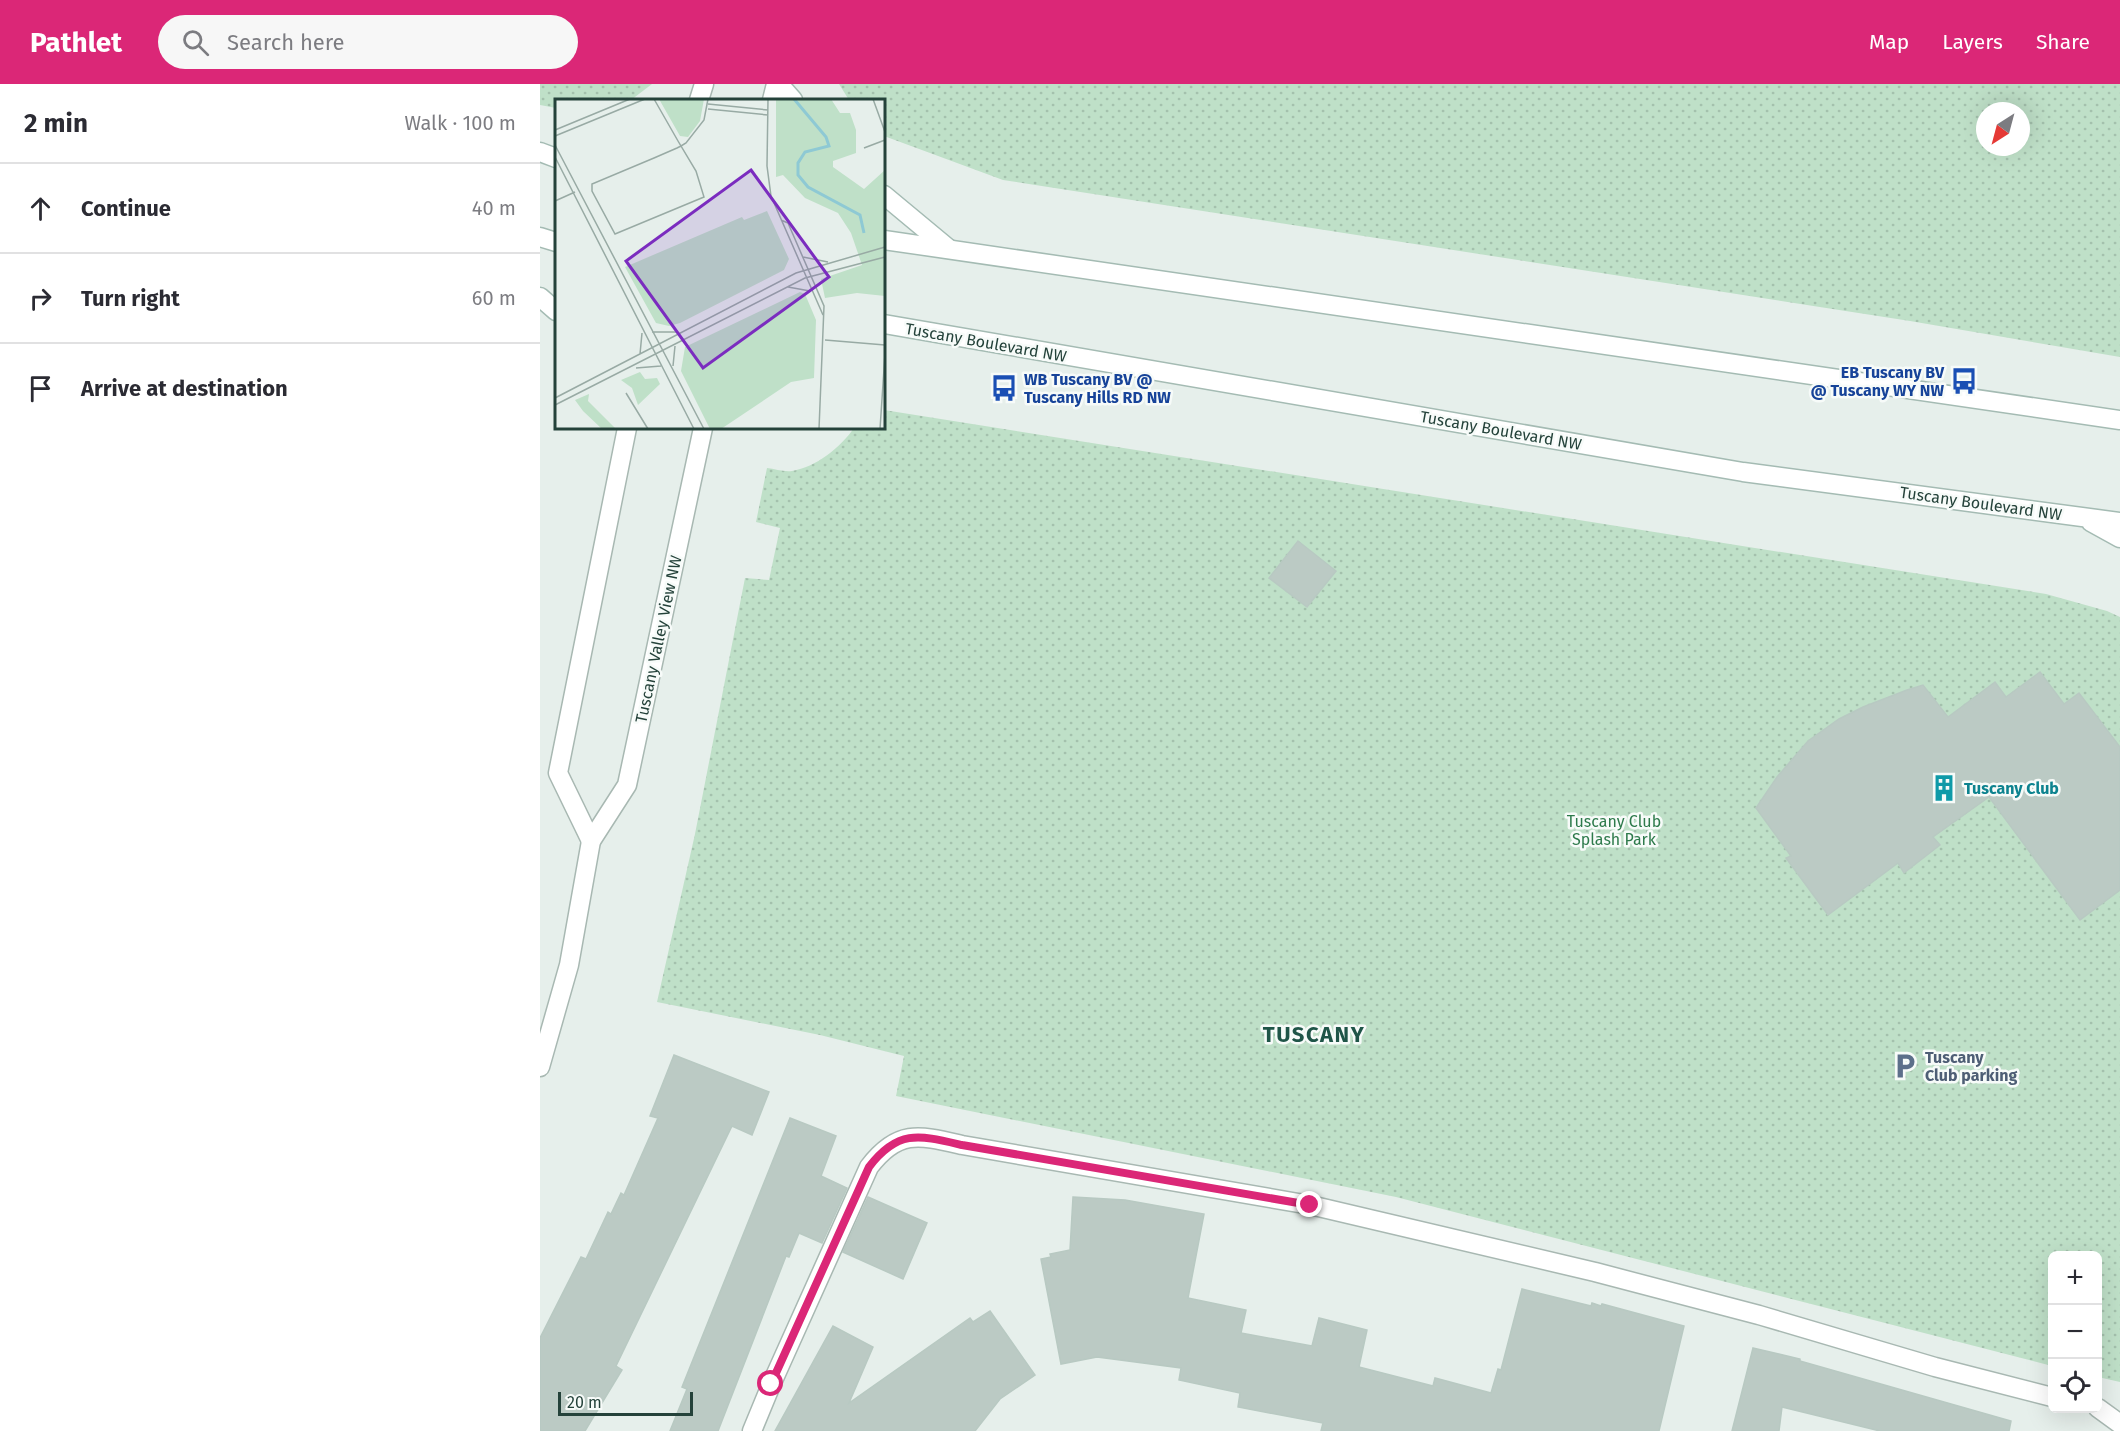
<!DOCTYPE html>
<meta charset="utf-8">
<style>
body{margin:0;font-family:"Fira Sans",sans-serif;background:#f7f7f7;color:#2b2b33}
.controls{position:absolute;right:18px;bottom:18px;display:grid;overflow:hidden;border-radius:9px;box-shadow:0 6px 24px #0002}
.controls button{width:54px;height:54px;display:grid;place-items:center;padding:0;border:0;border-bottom:2px solid #e1e1e2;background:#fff;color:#2b2b33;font:30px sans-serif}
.compass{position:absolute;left:1436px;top:18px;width:54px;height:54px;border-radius:50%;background:#fff;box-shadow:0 6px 24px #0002;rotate:216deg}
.scale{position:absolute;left:18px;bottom:15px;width:135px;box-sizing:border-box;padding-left:6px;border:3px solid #24423a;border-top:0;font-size:16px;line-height:21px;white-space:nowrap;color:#24423a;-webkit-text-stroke:4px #f7fbf9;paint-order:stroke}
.stop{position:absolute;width:18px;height:18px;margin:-14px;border:4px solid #db2777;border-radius:50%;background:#fff}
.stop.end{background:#db2777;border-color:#fff;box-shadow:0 2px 6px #0008}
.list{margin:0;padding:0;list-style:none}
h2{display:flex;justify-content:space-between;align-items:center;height:78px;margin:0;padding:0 24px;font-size:26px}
h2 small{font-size:20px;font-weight:400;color:#7c7c81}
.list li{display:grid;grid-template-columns:39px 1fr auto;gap:18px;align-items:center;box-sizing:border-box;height:90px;padding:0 24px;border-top:2px solid #e1e1e2}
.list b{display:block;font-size:22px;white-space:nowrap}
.list em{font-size:20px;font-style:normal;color:#7c7c81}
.icon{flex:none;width:33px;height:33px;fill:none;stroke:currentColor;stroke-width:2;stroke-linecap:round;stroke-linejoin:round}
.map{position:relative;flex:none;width:1580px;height:1347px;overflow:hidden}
header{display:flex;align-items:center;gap:36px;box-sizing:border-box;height:84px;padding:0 30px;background:#db2777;color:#fff}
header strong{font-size:28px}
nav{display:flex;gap:33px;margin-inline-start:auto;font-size:21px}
.search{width:420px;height:54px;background:#f7f7f7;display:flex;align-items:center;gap:15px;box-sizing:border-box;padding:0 21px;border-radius:33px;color:#7c7c81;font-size:22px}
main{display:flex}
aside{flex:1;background:#fff}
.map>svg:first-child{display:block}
</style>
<header>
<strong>Pathlet</strong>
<div class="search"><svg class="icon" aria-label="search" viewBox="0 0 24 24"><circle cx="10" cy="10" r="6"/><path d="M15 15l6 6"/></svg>Search here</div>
<nav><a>Map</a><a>Layers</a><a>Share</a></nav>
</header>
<main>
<aside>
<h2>2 min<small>Walk · 100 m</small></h2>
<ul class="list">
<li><svg class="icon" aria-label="ahead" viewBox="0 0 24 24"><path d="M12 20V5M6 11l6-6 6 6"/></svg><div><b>Continue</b></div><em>40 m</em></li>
<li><svg class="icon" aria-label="right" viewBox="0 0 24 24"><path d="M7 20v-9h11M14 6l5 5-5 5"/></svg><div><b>Turn right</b></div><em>60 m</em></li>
<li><svg class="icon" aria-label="arrive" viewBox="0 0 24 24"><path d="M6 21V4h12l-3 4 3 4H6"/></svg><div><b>Arrive at destination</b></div></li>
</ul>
</aside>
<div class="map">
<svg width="1580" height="1347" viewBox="0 0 1580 1347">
<defs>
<pattern id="park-dots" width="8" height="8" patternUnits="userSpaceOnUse" patternTransform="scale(1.5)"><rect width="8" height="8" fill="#bfe0c8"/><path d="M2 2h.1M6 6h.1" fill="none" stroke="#a4c1ad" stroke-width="1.8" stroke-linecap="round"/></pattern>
</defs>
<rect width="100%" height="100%" fill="#e6efeb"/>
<g fill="url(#park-dots)" fill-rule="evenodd">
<path d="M0,0H112L91,16H16V24L0,21Z"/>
<path d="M299,0H1580V273L1370,237L463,96L344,52V16H309ZM1445,27H1481V63H1445Z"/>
<path d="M344,326L1506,510L1567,527L1580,533V1298L1558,1293V1172H1512V1282L856,1113L356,1012L364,972L280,951L117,918L155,750L205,494L229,496L240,444L216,438L227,384C235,385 244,388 252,387C276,383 300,364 314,344H344Z"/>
</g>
<g fill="#bbcac4" stroke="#b8c9c2" stroke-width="1.5">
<path d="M758,457L796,487L767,523L729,494Z"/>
<path d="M1500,588L1524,620L1539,609L1580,663V806L1540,836L1449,713L1393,753L1400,761L1364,789L1358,779L1288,831L1246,774L1251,772L1216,724L1237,693L1268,657L1299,635L1323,623L1367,606L1383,601L1408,633L1455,598L1466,613Z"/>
<path d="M134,971L229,1008L212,1051L192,1042L76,1282L82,1286L45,1347H0V1254L41,1173L46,1175L68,1128L71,1130L81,1109L84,1111L118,1034L110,1032Z"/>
<path d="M250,1034L296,1052L281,1092L307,1104L282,1159L259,1149L249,1173L246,1172L178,1347H130L147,1305L142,1303Z"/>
<path d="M328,1113L387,1139L363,1195L303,1168Z"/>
<path d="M533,1113L585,1116L664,1130L648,1214L706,1226L701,1249L772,1262L779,1234L827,1246L819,1283L893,1302L895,1294L951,1309L958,1285L961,1286L982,1205L1051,1222L1052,1219L1061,1222L1062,1220L1144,1242L1119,1347H781L783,1339L698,1323L700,1309L639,1296L641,1284L557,1273L521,1280L501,1175L511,1173L510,1170L530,1166Z"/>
<path d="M450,1227L495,1291L460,1315L435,1347H235L293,1242L333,1263L309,1319L430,1234L433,1238Z"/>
<path d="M1213,1264L1260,1275V1277L1471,1337L1469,1347H1340L1242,1323L1239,1347H1192Z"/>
</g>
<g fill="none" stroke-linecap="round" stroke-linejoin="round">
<defs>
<g id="lane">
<path d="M1558,1324L1580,1340"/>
<path d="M212,1347L231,1301L329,1083C358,1045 379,1051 422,1061L770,1121L1055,1188L1219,1231L1395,1283L1512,1313"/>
</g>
<g id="street">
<path d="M159,16L164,0"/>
<path d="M232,16L236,0"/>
<path d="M51,757L18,689L87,344"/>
<path d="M0,983L29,881L51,757L87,701L163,344"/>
</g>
<g id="secondary">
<path d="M239,0L253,16"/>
<path d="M0,68L16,74"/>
<path d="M344,111L409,165"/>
<path d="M0,153L16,158"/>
<path d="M344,156L1580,336"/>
<path d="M0,213L16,227"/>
<path d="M344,240L1203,388L1580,438"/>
<path d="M1551,438L1580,454"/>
</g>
</defs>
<use href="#lane" stroke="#a8b8b2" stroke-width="21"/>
<use href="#street" stroke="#a8b8b2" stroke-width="21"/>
<use href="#secondary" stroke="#a4bbb3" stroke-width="21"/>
<use href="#lane" stroke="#fff" stroke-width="18"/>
<use href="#street" stroke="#fff" stroke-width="18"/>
<use href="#secondary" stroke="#fff" stroke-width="18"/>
</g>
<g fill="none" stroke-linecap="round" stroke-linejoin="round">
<path stroke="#db2777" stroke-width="8" d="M231,1300L329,1083C358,1045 379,1051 422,1061L770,1121"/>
</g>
<defs>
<symbol id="bus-bare" viewBox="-9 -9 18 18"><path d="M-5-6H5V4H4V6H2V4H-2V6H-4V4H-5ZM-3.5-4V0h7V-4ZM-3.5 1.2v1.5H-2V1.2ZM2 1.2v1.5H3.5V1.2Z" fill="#1a4fb4" stroke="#f7fbf9" stroke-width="2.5" paint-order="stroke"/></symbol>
<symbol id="building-bare" viewBox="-9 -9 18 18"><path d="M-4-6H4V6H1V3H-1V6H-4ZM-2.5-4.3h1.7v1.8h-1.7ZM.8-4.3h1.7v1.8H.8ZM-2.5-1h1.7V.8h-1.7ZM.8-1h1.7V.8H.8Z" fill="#0f9aa8" stroke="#f7fbf9" stroke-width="2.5" paint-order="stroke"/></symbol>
<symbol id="parking-bare" viewBox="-9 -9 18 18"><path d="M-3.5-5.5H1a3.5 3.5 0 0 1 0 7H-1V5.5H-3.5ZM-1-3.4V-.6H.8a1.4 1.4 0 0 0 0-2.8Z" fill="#5c6f8a" stroke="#f7fbf9" stroke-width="2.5" paint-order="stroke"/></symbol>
</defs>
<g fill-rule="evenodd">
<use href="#bus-bare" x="1405" y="278" width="38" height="38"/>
<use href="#bus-bare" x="445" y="285" width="38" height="38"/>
<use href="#building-bare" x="1385" y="685" width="38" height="38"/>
<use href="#parking-bare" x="1346" y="963" width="38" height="38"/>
</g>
<g text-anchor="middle" stroke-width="5" stroke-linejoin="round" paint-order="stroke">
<g font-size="16" fill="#24423a" stroke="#f7fbf9">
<text transform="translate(446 258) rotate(10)" y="6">Tuscany Boulevard NW</text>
<text transform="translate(961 346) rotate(10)" y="6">Tuscany Boulevard NW</text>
<text transform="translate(1441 419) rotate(8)" y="6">Tuscany Boulevard NW</text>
<text transform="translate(118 555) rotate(-78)" y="6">Tuscany Valley View NW</text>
</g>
<g font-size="16" font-weight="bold" fill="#164399" stroke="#f7fbf9" text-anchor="end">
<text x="1404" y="294">EB Tuscany BV<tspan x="1404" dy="18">@ Tuscany WY NW</tspan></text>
<text x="484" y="301" text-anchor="start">WB Tuscany BV @<tspan x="484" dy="18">Tuscany Hills RD NW</tspan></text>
</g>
<g font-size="16" font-weight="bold" fill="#0d838f" stroke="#f7fbf9" text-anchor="start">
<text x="1424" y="710">Tuscany Club</text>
</g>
<g font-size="16" fill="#2d7a4b" stroke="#f7fbf9">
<text x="1074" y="743">Tuscany Club<tspan x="1074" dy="18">Splash Park</tspan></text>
</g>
<g font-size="16" font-weight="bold" fill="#4e5e75" stroke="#f7fbf9" text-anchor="start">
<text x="1385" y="979">Tuscany<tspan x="1385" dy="18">Club parking</tspan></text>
</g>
<g font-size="22" font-weight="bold" letter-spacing="1.5" fill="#1f5548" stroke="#f7fbf9">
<text x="774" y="958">TUSCANY</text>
</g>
</g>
<g transform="translate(15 15)">
<rect width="330" height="330" fill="#e6efeb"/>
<path d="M104,0H149L145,22L133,38L125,37ZM221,0H276L285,14H295L301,31V54L278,62V68L309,90L330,71V197L302,194L270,199L266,180L307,166L296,134L283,114L250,99L228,76L221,78ZM212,112L234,160L229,171L125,224L114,227L101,224L70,168L187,118L189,121ZM245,193L250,195L261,221L259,279L236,283L166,330H155L126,272L130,248ZM85,273L90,280L102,279L105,285L83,306L77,289L66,281ZM34,295L33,302L61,330H47L28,312L20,301Z" fill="#bfe0c8"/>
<path fill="none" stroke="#8ec9d4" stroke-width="3" d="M239,0L271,38L274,47L250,53L243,64V76L253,88L305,116L309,134"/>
<path fill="none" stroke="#98aaa4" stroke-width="1.5" d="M99,0L123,42L141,72L149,98L60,135L37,92V85L99,59L122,49L126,47L131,44L149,21L153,0M213,0L212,67L216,97L268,216M318,0L330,33M153,5L213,11M153,10L213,16M0,31L75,0M0,37L90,0M0,46L149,330M309,49L330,41M0,58L139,330M0,102L20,93M226,121L233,124L269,207L264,330M248,158L273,163M233,188L255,192M97,233H122M270,241L330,246M85,255L87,234M118,267L120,247M81,269L106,267M71,294L93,330M0,299L241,174L330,148M0,306L250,179L330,158M325,330L330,255"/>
<path fill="#7b2cbf" fill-opacity="0.15" stroke="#7b2cbf" stroke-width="3" d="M196,71L274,178L148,269L71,162Z"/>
<rect width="330" height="330" fill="none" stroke="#24423a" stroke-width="3"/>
</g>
</svg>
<div class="controls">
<button>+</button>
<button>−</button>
<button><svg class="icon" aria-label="locate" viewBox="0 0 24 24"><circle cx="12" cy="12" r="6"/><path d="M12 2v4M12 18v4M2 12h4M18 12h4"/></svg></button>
</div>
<svg class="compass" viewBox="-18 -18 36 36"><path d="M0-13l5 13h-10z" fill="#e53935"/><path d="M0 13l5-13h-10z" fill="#7c7c81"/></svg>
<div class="scale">20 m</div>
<div class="stop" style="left:231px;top:1300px"></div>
<div class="stop end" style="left:770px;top:1121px"></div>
</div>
</main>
